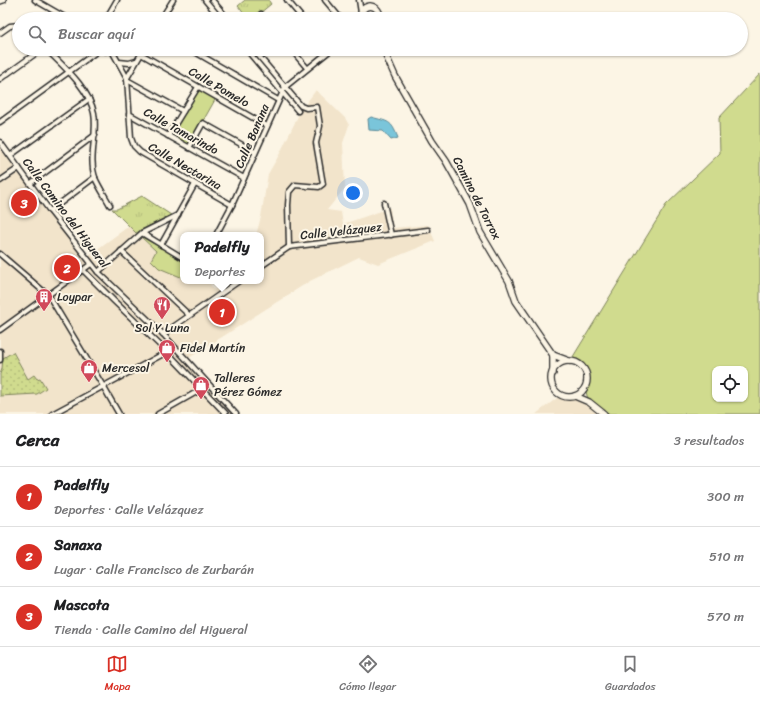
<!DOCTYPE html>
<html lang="es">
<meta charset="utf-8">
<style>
body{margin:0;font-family:Sriracha,sans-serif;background:#f6f6f6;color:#202124}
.controls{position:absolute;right:12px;bottom:12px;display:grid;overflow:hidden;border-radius:8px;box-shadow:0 1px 3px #0004}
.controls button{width:36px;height:36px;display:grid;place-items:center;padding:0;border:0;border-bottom:1px solid #e0e0e0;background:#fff;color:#202124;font:20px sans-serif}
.you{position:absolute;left:353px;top:193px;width:14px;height:14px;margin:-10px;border:3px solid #fff;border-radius:50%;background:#1a73e8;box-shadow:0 0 0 6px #1a73e833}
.badge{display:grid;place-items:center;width:26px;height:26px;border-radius:50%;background:#d93025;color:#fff;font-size:13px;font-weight:700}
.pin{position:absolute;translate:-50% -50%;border:2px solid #fff;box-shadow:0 1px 4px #0006}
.popup{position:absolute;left:180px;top:232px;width:84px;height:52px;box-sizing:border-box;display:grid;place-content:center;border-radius:8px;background:#fff;filter:drop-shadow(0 1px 3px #0005);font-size:13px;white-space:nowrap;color:#757577}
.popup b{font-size:15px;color:#202124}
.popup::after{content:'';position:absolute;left:50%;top:100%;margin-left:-8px;border:8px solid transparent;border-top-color:#fff}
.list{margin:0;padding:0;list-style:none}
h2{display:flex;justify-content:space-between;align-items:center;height:52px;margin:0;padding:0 16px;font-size:17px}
h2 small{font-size:13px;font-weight:400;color:#757577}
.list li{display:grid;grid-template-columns:26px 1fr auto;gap:12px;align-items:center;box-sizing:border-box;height:60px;padding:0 16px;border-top:1px solid #e0e0e0}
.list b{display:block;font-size:15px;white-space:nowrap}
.list p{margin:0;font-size:13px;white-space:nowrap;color:#757577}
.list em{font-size:13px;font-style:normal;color:#757577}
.icon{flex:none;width:22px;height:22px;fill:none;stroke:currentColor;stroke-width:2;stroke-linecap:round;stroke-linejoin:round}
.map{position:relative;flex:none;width:760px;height:414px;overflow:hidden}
.search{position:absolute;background:#fff;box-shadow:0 1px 3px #0004;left:12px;right:12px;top:12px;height:44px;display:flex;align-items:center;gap:10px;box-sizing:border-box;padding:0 14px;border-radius:22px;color:#757577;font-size:15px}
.sheet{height:232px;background:#fff}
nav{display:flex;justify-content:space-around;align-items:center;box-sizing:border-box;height:56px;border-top:1px solid #e0e0e0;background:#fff;font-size:11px;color:#757577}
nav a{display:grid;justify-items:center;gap:2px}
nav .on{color:#d93025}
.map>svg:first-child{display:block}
</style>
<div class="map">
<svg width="760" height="414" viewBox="0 0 760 414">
<defs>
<pattern id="grass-tufts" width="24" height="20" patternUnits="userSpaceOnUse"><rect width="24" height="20" fill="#d0db8e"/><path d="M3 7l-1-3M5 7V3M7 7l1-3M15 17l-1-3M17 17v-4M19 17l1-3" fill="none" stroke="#b3bc7b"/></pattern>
<pattern id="garden-dots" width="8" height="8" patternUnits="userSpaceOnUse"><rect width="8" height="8" fill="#d0db8e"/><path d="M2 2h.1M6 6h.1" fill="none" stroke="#b3bc7b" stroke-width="1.8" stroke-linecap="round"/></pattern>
</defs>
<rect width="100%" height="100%" fill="#fcf5e5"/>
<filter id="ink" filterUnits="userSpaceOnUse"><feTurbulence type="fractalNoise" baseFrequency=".025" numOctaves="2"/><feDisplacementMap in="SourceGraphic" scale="8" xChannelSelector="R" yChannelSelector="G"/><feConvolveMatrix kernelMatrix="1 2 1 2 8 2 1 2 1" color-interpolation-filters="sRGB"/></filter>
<g filter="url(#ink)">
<g fill="#f2e4cb">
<path d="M316,90L345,118L349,125L343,143L345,188L327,210L341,212L343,224L390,208L393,228L428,225L435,241L378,264L359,257L310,281L189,358L240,414H0V147L46,209L85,258L129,226L156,251L182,278H183V281H208L214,290L227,281H261V235H256L261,217L268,174L279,155L301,110Z"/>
<path d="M561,395L570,397L575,396L589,402L600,414H536Z"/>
</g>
<g fill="url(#grass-tufts)" stroke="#7e835c">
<path d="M245,0H270L269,1L271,4L253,19H248L238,6Z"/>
<path d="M142,196L171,215L136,233L112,209H117Z"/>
</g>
<g fill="#d0db8e" stroke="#7e835c" fill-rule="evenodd">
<path d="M760,74V414H610L589,402C588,398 586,394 586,390C585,387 587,384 587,381C588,370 580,364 571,360L666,205L720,153L719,118ZM715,369H745V399H715Z"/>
<path d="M198,88L216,98L189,146L170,135Z"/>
<path d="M140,236L183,260V278L159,268L151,260L156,251Z"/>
</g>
<path fill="url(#garden-dots)" stroke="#7e835c" d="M13,352L28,379L34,375L37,379L40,378L46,388L37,394L0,396V374L2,369L3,358Z"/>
<path fill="#7ac5da" stroke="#5a8794" d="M371,117C389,122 391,120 398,138L391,140L383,131L369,130L368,119Z"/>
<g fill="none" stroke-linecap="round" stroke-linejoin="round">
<defs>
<g id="street">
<path d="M35,0L68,19"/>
<path d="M205,0L221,19"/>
<path d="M212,0L228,19"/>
<path d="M287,0L303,19"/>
<path d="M325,0L341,19"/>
<path d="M359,0L361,13"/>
<path d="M261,14L265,19"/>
<path d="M106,19L117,0"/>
<path d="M161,19L173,0"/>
<path d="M0,33L10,26L19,25"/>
<path d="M46,49C63,66 89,88 94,113C98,134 88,157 95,178C99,187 105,196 110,205"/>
<path d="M98,49L106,51L108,49"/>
<path d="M111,49L127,78L131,138L134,146L140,152L232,205"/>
<path d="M190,49L278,100"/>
<path d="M246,49L298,111"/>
<path d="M253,49L301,106L306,108L317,107L320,126L316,143L323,184L319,187L295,185L289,192L288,205L289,247"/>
<path d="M291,49L307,68"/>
<path d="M141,54L267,126"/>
<path d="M119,62L129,63L136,61"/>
<path d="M127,78L144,49"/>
<path d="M0,79L42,49"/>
<path d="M127,80L183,111"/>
<path d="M129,114L244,178"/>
<path d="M0,122L99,50"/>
<path d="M168,136L198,87"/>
<path d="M0,142L50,211L98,272L163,334L236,414"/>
<path d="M189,148L203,123L255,152"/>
<path d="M11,155L89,99"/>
<path d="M0,181L19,168"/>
<path d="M31,183L95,135"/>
<path d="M384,203L391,235"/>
<path d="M50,211L95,177"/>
<path d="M142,233L183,258"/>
<path d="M216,235L232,205L285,87L332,49"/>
<path d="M161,245L195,184"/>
<path d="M121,251L189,315"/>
<path d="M0,254L49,296L103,386L119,414"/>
<path d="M261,266L289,247L428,230"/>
<path d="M83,270L114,301L167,352L226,414"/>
<path d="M98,272L142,233L178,215"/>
<path d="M0,330L91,264"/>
<path d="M163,334L239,281"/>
<path d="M0,351V360"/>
<path d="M52,414L167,352"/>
<path d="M158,414L209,385"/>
</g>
<g id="secondary">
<path d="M0,1L3,0"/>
<path d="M362,19C359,12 363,7 370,6C377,7 381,12 379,19"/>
<path d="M383,49L395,76L432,141L446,161L470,204L480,232L509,281L516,301L553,355V373"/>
<path d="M553,355L569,361"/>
<circle cx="569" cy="379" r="18"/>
<path d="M575,396L589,402L604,414"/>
</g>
</defs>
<use href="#street" stroke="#2b2b2b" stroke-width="7"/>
<use href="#secondary" stroke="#2b2b2b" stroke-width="8"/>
<use href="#street" stroke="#fcf5e5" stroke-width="4"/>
<use href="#secondary" stroke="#fcf5e5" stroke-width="5.5"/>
</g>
</g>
<defs>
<symbol id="building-pin" viewBox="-11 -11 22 30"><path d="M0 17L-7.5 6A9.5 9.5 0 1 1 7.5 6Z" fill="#d1495b" stroke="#fcf5e5"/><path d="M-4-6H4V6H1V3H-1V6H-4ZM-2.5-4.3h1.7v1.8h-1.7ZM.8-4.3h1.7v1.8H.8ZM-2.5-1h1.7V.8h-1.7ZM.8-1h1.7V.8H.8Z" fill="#fff"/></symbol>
<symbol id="restaurant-pin" viewBox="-11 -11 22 30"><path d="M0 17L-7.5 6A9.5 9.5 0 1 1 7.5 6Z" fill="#d1495b" stroke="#fcf5e5"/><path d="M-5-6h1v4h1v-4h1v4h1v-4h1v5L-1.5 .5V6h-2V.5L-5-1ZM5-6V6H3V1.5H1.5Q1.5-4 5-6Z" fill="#fff"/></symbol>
<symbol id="shop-pin" viewBox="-11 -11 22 30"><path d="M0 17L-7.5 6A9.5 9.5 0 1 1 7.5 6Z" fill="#d1495b" stroke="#fcf5e5"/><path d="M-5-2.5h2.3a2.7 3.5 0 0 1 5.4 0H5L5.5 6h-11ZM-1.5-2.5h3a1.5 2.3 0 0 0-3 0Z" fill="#fff"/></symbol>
</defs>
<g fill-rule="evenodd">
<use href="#building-pin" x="34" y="287" width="20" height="27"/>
<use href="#restaurant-pin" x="152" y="295" width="20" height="27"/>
<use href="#shop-pin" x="157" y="338" width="20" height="27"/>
<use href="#shop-pin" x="79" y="358" width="20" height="27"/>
<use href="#shop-pin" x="191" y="375" width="20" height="27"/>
</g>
<g text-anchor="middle" stroke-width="4" stroke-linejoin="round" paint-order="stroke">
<g font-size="12" fill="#2b2b2b" stroke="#fcf5e5">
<text transform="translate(219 87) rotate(30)" y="4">Calle Pomelo</text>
<text transform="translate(181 131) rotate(29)" y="4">Calle Tamarindo</text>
<text transform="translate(252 136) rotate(-67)" y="4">Calle Banana</text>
<text transform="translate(185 166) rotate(30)" y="4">Calle Nectarina</text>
<text transform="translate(477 198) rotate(63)" y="4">Camino de Torrox</text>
<text transform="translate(66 213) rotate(53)" y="4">Calle Camino del Higueral</text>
<text transform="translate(341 231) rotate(-6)" y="4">Calle Velázquez</text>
</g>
<g font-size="12" fill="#2b2b2b" stroke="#fcf5e5" text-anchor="start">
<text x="57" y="301">Loypar</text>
<text x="162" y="332" text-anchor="middle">Sol Y Luna</text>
<text x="180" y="352">Fidel Martín</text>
<text x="102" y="372">Mercesol</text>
<text x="214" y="382">Talleres<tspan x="214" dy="14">Pérez Gómez</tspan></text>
</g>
</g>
</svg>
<div class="controls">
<button><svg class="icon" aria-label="locate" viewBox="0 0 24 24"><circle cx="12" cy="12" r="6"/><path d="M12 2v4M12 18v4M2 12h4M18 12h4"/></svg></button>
</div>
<div class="you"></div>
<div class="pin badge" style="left:222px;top:312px">1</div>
<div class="popup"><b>Padelfly</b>Deportes</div>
<div class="pin badge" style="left:67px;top:268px">2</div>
<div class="pin badge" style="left:24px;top:203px">3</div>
<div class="search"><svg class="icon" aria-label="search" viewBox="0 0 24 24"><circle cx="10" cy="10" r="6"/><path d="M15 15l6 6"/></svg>Buscar aquí</div>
</div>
<section class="sheet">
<h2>Cerca<small>3 resultados</small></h2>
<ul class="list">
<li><span class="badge">1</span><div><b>Padelfly</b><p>Deportes · Calle Velázquez</p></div><em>300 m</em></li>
<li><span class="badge">2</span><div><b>Sanaxa</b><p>Lugar · Calle Francisco de Zurbarán</p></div><em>510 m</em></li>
<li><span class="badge">3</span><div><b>Mascota</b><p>Tienda · Calle Camino del Higueral</p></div><em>570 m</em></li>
</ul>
</section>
<nav>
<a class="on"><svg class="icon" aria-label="map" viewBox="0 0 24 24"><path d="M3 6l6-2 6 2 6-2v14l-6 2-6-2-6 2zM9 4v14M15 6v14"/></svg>Mapa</a>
<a><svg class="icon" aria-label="directions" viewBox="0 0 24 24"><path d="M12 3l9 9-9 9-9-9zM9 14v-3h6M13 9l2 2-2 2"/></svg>Cómo llegar</a>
<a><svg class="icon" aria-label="saved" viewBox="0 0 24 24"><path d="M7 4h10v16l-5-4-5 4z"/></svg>Guardados</a>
</nav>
